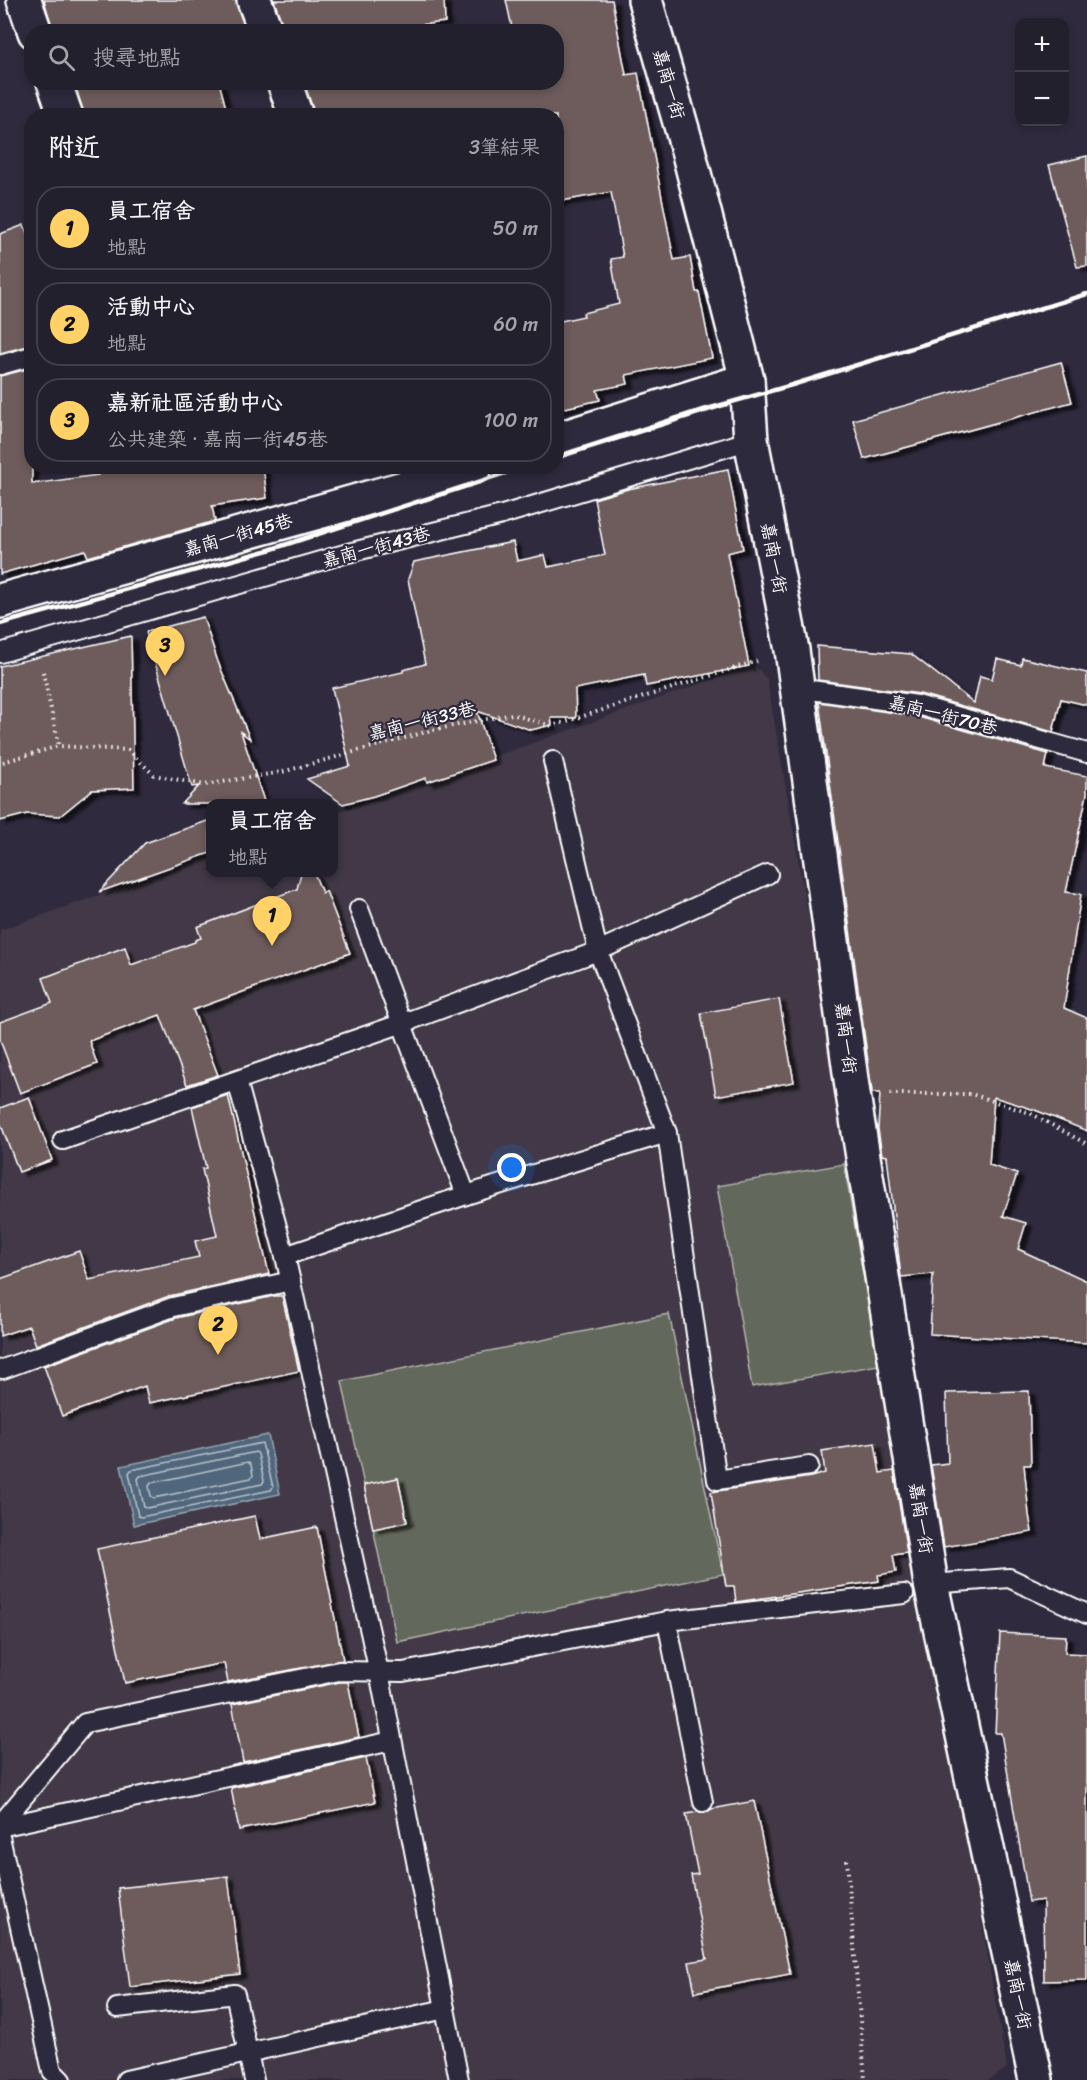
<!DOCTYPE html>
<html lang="zh-TW">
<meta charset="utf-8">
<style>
body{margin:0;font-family:Sriracha,"LXGW WenKai TC",sans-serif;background:#2b2836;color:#f1f3f6}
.controls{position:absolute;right:18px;top:18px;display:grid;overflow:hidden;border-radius:12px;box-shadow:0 3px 9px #0003}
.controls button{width:54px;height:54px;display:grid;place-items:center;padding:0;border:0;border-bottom:2px solid #403e4a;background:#23202e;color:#f1f3f6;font:30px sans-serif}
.you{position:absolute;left:512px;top:1168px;width:21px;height:21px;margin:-15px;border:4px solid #fff;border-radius:50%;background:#1a73e8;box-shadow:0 0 0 9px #1a73e833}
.badge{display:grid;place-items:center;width:39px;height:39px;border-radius:50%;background:#ffd166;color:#111;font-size:20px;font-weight:700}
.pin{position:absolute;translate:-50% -50px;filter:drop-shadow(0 2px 3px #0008)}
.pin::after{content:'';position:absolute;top:32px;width:21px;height:18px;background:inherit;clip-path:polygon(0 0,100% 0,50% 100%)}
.popup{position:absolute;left:206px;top:799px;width:132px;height:78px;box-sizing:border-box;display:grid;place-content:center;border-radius:12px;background:#23202e;filter:drop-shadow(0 2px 4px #0005);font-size:20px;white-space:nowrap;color:#a3a3aa}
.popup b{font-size:22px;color:#f1f3f6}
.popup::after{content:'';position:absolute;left:50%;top:100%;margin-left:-12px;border:12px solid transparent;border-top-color:#23202e}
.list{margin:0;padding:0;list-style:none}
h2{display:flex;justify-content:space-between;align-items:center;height:78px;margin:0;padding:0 24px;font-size:26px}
h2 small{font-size:20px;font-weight:400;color:#a3a3aa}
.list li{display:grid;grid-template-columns:39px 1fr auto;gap:18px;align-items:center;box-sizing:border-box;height:84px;margin:0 12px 12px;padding:0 12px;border:2px solid #403e4a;border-radius:24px}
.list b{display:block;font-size:22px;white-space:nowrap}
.list p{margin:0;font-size:20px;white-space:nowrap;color:#a3a3aa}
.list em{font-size:20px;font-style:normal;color:#a3a3aa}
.icon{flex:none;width:33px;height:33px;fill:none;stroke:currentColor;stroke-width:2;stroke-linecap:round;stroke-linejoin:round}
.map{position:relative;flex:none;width:1087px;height:2080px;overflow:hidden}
.search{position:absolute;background:#23202e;box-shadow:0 3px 9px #0003;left:24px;top:24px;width:540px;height:66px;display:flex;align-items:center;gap:15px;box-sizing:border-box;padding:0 21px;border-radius:24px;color:#a3a3aa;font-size:22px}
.panel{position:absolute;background:#23202e;box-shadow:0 3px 9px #0003;left:24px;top:108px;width:540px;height:366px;border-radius:24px}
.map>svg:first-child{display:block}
</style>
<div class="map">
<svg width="1087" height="2080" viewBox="0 0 1087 2080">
<defs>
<filter id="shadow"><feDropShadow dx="6" dy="4" stdDeviation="1.5" flood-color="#0009"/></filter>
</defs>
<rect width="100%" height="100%" fill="#2f2a3d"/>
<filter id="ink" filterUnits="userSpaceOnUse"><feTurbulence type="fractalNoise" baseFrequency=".0167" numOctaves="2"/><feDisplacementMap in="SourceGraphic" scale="12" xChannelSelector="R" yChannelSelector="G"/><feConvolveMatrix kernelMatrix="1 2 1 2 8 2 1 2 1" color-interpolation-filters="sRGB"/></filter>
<g filter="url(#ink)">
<path fill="#423946" d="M754,665L767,679L1007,2068L989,2080H0V930L210,856V872H334V813Z"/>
<g fill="#64685b" stroke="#b2b4ad" stroke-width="1.5">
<path d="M844,1164L879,1365L752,1387L717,1186Z"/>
<path d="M669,1314L723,1574L397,1642L342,1381Z"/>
</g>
<path fill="#50667b" stroke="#96a3b0" stroke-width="1.5" d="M268,1435L280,1494L134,1525L121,1466Z"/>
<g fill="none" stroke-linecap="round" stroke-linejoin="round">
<g stroke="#b9c2ca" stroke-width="1.5">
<path d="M262,1443L273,1487L271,1490L141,1517L138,1516L129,1473L131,1470Z"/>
<path d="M256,1452L258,1454L264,1481L262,1484L147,1508L144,1507L138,1479L140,1476Z"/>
<path d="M248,1462L251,1465L253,1475L251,1478L154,1498L151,1496L149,1486L151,1483Z"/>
</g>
</g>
<g fill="#6e5c5b" stroke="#fff" stroke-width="1.5" filter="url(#shadow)">
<path d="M44,0H236L246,32H53Z"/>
<path d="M274,0H444L445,22L358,32H284Z"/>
<path d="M506,0H612L626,75L638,73L674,260L690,257L696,292H699L712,358L626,375L628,384L597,390L600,400L556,410V322L584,316L583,313L619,304L611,259L623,257L611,192L556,202V116H315L304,82H556V32H513Z"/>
<path d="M78,82H219L228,116H84L75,84Z"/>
<path d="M1087,156V266L1077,267L1049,165Z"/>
<path d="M24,225L32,245V345L0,353V234Z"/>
<path d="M1061,362L1072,402L864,459L853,420Z"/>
<path d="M32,368V484L98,475L96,466H263L267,498L212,506L215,521L88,557L85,550L0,574V376Z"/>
<path d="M728,469L743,549L727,553L749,666L646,686L644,675L575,689L576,718H551L552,725L531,730L477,711L493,760L427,782L426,778L374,796L343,804L307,779L350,766L332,688L403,672V670L425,664L408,579L414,562L513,542L517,561L545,555L548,567L605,555L594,499L628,489Z"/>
<path d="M203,617L218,662L250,739L241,732L265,804H182L199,786L192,787L146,632Z"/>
<path d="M131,636L134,788L92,790L60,816L27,814L0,821V666Z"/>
<path d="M817,646L911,654L974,703L980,676L992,679L997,659L1021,665L1022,658L1087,673V705L1061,699L1053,732L920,694L818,680Z"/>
<path d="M819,702L915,716L1048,754L1045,768L1087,776V794L1066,892L1081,894L1064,1008L1087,1018V1131L1035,1110L994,1097L989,1165L1017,1174L1003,1216L1026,1223L1018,1249L1087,1281V1343L930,1334L933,1274L901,1277L887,1156L882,1155L878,1129L880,1093H872V1091Z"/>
<path d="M210,820V853L99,892L145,843Z"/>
<path d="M301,873H314L322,893L326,891L350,953L193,1010L218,1075L187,1085L160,1015L89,1041L97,1064L20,1093L0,1040V1022L52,1003L43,978L125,947L131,965L195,942V940L201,938L197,927L297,889Z"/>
<path d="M779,999L794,1082L716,1096L701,1013Z"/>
<path d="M228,1095L269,1274L169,1296L36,1345L29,1326L0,1336V1279L79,1251L89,1280L199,1257L195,1241L217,1236L202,1169L206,1168L192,1107Z"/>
<path d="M29,1097L52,1160L19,1172L0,1122V1108Z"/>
<path d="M274,1296H282L299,1371L149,1403L145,1386L62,1416L44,1366L176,1318Z"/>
<path d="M1029,1391L1031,1465H1024L1029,1515L1032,1532L944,1547L931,1465L948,1463L946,1393Z"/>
<path d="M875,1443L880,1473L894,1471L907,1553L893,1555L896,1572L878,1575L879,1581L736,1602L734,1586H726L711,1492L811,1477L825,1473L822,1451Z"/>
<path d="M398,1478L407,1522L373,1529L364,1485Z"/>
<path d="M255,1516L260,1539L317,1527L343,1660L228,1682L224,1663L125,1683L97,1549Z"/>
<path d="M1000,1633L1066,1636L1065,1653L1087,1654V1980L1044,1981L1043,1900L1029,1902L1001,1733H995Z"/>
<path d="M340,1682H348L359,1737L243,1762L232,1704Z"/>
<path d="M366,1758L375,1802L239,1830L231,1788Z"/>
<path d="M754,1801L790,1974L695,1992L689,1962L707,1959L691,1875L698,1874L686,1814L698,1812L705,1813L712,1809Z"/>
<path d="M228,1876L240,1974L130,1987L118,1888Z"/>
</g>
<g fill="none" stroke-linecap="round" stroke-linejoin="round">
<defs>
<g id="lane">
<path d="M0,365L32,356"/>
<path d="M0,653L348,553L502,515L751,440"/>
<path d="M797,688L917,705L1087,753"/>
<path d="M553,761L598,951L667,1133L717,1480L809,1466"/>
<path d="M359,909L466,1195"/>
<path d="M237,1081L285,1256L379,1672L459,2080"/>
<path d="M63,1140L403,1023L598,951L768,874"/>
<path d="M285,1256L466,1195L667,1133"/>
<path d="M3,1369L173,1307L291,1281"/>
<path d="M931,1584L1009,1578L1087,1614"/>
<path d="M667,1621L703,1802"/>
<path d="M0,1825L85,1723L339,1671L403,1672L667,1621L904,1594"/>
<path d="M0,1827L392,1741"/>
<path d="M0,1837L52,2071L61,2080"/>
<path d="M117,2008L235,1994L254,2080"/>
<path d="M126,2080L445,2009"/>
</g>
<g id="street">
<path d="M24,0L35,32"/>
<path d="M254,0L266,32"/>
<path d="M645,0L688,150L747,380L751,440L792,650L853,1094L931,1584L1036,2080"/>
<path d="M54,82L66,116"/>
<path d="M284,82L296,116"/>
<path d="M556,440L747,380"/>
<path d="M0,601L422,483L475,466"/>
</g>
</defs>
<use href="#lane" stroke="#fff" stroke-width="22"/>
<use href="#street" stroke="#fff" stroke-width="38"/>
<g stroke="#fff" stroke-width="4" stroke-dasharray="1.5 4.5" stroke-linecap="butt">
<path d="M43,672L59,746L128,750L154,775L204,785L282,772L433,730L512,714L552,726L757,661"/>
<path d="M3,762L59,746"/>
<path d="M890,1094H971L1030,1113L1087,1144"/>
<path d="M847,1860L865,2080"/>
</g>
<use href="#lane" stroke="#2f2a3d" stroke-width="18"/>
<use href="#street" stroke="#2f2a3d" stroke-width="33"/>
<g stroke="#fff" stroke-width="4.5">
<path d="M556,457L693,413L792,385L1087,294"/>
<path d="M0,624L269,550L527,466"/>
</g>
</g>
</g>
<g text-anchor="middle" stroke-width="4.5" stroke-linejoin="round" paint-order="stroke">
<g font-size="18" fill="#fff" stroke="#2f2a3d">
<text transform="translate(669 84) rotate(74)" y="6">嘉南一街</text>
<text transform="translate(238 535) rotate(-16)" y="6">嘉南一街45巷</text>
<text transform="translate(376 547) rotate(-15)" y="6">嘉南一街43巷</text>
<text transform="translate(774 558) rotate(79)" y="6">嘉南一街</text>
<text transform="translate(943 715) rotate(14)" y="6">嘉南一街70巷</text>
<text transform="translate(422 721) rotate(-14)" y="6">嘉南一街33巷</text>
<text transform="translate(846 1038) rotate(83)" y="6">嘉南一街</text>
<text transform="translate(921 1518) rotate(81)" y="6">嘉南一街</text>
<text transform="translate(1018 1994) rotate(78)" y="6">嘉南一街</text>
</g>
</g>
</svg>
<div class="controls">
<button>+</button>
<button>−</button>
</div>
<div class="you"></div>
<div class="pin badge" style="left:272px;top:946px">1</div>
<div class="popup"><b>員工宿舍</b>地點</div>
<div class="pin badge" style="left:218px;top:1355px">2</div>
<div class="pin badge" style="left:165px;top:676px">3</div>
<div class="search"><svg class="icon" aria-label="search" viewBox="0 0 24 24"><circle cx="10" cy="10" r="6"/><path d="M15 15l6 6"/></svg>搜尋地點</div>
<section class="panel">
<h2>附近<small>3筆結果</small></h2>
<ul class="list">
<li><span class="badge">1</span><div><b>員工宿舍</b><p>地點</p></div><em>50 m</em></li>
<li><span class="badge">2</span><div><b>活動中心</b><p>地點</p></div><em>60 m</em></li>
<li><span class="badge">3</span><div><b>嘉新社區活動中心</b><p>公共建築 · 嘉南一街45巷</p></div><em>100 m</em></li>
</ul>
</section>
</div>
